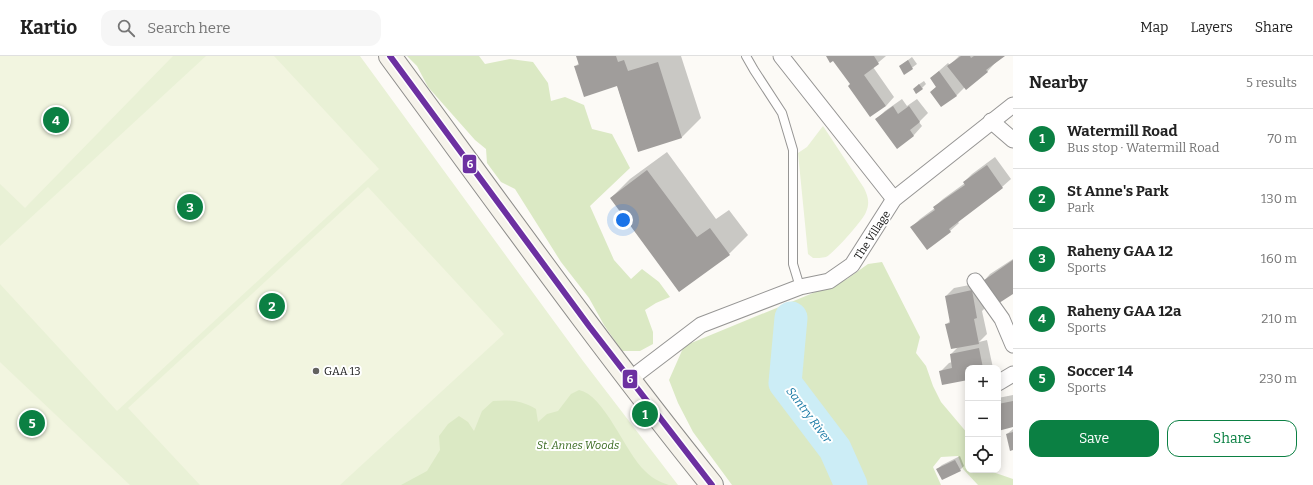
<!DOCTYPE html>
<meta charset="utf-8">
<style>
body{margin:0;font-family:Bitter,serif;background:#f6f6f6;color:#222}
.controls{position:absolute;right:12px;bottom:12px;display:grid;overflow:hidden;border-radius:8px;box-shadow:0 2px 10px #0003}
.controls button{width:36px;height:36px;display:grid;place-items:center;padding:0;border:0;border-bottom:1px solid #e0e0e0;background:#fff;color:#222;font:20px sans-serif}
.you{position:absolute;left:623px;top:164px;width:14px;height:14px;margin:-10px;border:3px solid #fff;border-radius:50%;background:#1a73e8;box-shadow:0 0 0 6px #1a73e833}
.badge{display:grid;place-items:center;width:26px;height:26px;border-radius:50%;background:#0b8043;color:#fff;font-size:13px;font-weight:700}
.pin{position:absolute;translate:-50% -50%;border:2px solid #fff;box-shadow:0 1px 4px #0006}
.list{margin:0;padding:0;list-style:none}
h2{display:flex;justify-content:space-between;align-items:center;height:52px;margin:0;padding:0 16px;font-size:17px}
h2 small{font-size:13px;font-weight:400;color:#767676}
.list li{display:grid;grid-template-columns:26px 1fr auto;gap:12px;align-items:center;box-sizing:border-box;height:60px;padding:0 16px;border-top:1px solid #e0e0e0}
.list b{display:block;font-size:15px;white-space:nowrap}
.list p{margin:0;font-size:13px;white-space:nowrap;color:#767676}
.list em{font-size:13px;font-style:normal;color:#767676}
.actions{display:flex;gap:8px;padding:12px 16px}
.actions a{flex:1;padding:9px 0;border:1px solid #0b8043;border-radius:12px;text-align:center;font-size:14px;color:#0b8043}
.actions .main{background:#0b8043;color:#fff}
.icon{flex:none;width:22px;height:22px;fill:none;stroke:currentColor;stroke-width:2;stroke-linecap:round;stroke-linejoin:round}
.map{position:relative;flex:none;width:1013px;height:429px;overflow:hidden}
header{display:flex;align-items:center;gap:24px;box-sizing:border-box;height:56px;padding:0 20px;background:#fff;border-bottom:1px solid #e0e0e0}
header strong{font-size:19px}
nav{display:flex;gap:22px;margin-inline-start:auto;font-size:14px}
.search{width:280px;height:36px;background:#f6f6f6;display:flex;align-items:center;gap:10px;box-sizing:border-box;padding:0 14px;border-radius:12px;color:#767676;font-size:15px}
main{display:flex}
aside{flex:1;background:#fff}
.map>svg:first-child{display:block}
</style>
<header>
<strong>Kartio</strong>
<div class="search"><svg class="icon" aria-label="search" viewBox="0 0 24 24"><circle cx="10" cy="10" r="6"/><path d="M15 15l6 6"/></svg>Search here</div>
<nav><a>Map</a><a>Layers</a><a>Share</a></nav>
</header>
<main>
<div class="map">
<svg width="1013" height="429" viewBox="0 0 1013 429">
<rect width="100%" height="100%" fill="#fcfaf6"/>
<g fill="#e9f1d6">
<path d="M0,0H360L583,305L678,429H0Z"/>
<path d="M823,70L864,132C868,140 870,147 866,156C864,163 833,198 826,201C822,202 817,202 813,202L808,198L798,97L807,91Z"/>
</g>
<g fill="#dbe9c4">
<path d="M407,0H479L485,8L510,3L533,6L548,27L551,45L565,41L584,49L592,73L612,78L630,112L590,150L614,204L631,223L642,213L659,226L670,241L656,247L645,254L653,276V288L640,295H622L604,269L589,242L561,206L515,133L501,126L487,107L486,93L475,84L428,31L417,10Z"/>
<path d="M882,206L920,281L916,297L926,310L933,330L941,346L968,378V414H987L1013,423V429H978L963,413L958,400L941,401L933,411L941,429H732L693,376L678,347L669,324L684,290L847,223L868,208Z"/>
<path d="M579,334C604,338 626,398 645,415C652,422 659,426 669,429H401L427,415L440,394L439,380L448,368L459,360L468,366L474,375L482,355L493,345C510,344 520,344 536,353L538,366L547,358L558,355L571,338Z"/>
</g>
<g fill="#f2f5e0">
<path d="M0,0H173L25,152L0,128Z"/>
<path d="M206,0H274L379,113L117,355L0,228V190Z"/>
<path d="M368,131L504,278L340,429H200L128,352Z"/>
<path d="M0,306L130,429H0Z"/>
</g>
<g fill="#0003">
<path d="M577,0H681L701,62L682,81L638,94L617,29L575,11L579,7Z"/>
<path d="M827,0H886L873,11L894,41L886,50L851,28L834,3Z"/>
<path d="M959,0H1003L995,7L987,16L965,31L957,39L941,50L931,36L937,30L931,22L940,14L948,7L950,9Z"/>
<path d="M912,1L917,8L905,17L900,10Z"/>
<path d="M924,25L926,28L922,32L918,29Z"/>
<path d="M902,43L907,50L917,43L928,57L919,66L922,70L914,79L897,91L877,63L885,55Z"/>
<path d="M667,96L716,163L729,154L748,179L729,198L611,142L630,123Z"/>
<path d="M995,101L1011,123L1002,131L957,165L959,167L950,175L912,171L920,163L935,152L934,151L943,143L965,127L964,126L972,118Z"/>
<path d="M1013,203V236L982,227L990,218Z"/>
<path d="M980,227L985,252L982,255L987,278L979,286L987,284L993,312H968V323L941,315L949,307L952,306L951,298L958,291L947,268L951,264L946,240L954,232Z"/>
<path d="M1013,339V370L998,374V342Z"/>
<path d="M1013,373V393L1007,378Z"/>
<path d="M960,400L964,410L960,414L937,413L942,409Z"/>
</g>
<g fill="none" stroke-linecap="round" stroke-linejoin="round">
<path stroke="#ccedf6" stroke-width="33" d="M791,262L785,327L835,393L851,429"/>
</g>
<g fill="#a09d9b">
<path d="M576,0H616L618,6L624,4L628,15L658,6L682,82L638,96L617,30L584,41L574,10L579,9Z"/>
<path d="M826,0H874L879,8L864,19L886,50L870,61L848,30L850,28L833,5L830,7Z"/>
<path d="M961,0H970L971,2L974,0H1005L986,14L988,16L966,34L947,10Z"/>
<path d="M908,4L913,13L904,19L899,10Z"/>
<path d="M939,15L957,40L941,51L930,36L936,31L930,22Z"/>
<path d="M919,28L923,33L916,38L913,33Z"/>
<path d="M893,50L898,58L909,50L920,66L910,74L914,80L897,93L875,63Z"/>
<path d="M987,109L1003,132L949,173L951,176L927,194L910,171L935,154L933,151L965,129L963,126Z"/>
<path d="M647,114L697,181L710,172L730,199L679,236L610,142Z"/>
<path d="M1013,204V238L996,249L980,227Z"/>
<path d="M972,234L977,262L974,263L979,288L951,293L945,268L950,267L945,240Z"/>
<path d="M979,292L983,312H968V324L942,329L939,315L952,312L950,298Z"/>
<path d="M1013,345V371L998,375V348Z"/>
<path d="M1013,376V394L1010,395L1006,378Z"/>
<path d="M955,404L961,415L942,424L936,413Z"/>
</g>
<g fill="none" stroke-linecap="round" stroke-linejoin="round">
<defs>
<path id="lane" d="M746,0L754,14L782,57L793,94V208L800,231"/>
<g id="street">
<path d="M781,0L894,143"/>
<path d="M991,65L1013,84"/>
<path d="M975,225L1002,263L1013,289"/>
<path d="M630,323L701,269L800,231L829,225L852,209L894,143L1013,49"/>
<path d="M998,327L1013,318"/>
</g>
<path id="secondary" d="M390,0C496,144 600,290 712,429"/>
</defs>
<use href="#lane" stroke="#969594" stroke-width="10"/>
<use href="#street" stroke="#969594" stroke-width="17"/>
<use href="#secondary" stroke="#8d8c8a" stroke-width="24"/>
<use href="#lane" stroke="#fffefe" stroke-width="8"/>
<use href="#street" stroke="#fffefe" stroke-width="15"/>
<use href="#secondary" stroke="#f6f3eb" stroke-width="22"/>
<defs>
<path id="bus-1" d="M390,0L589,270L712,429"/>
</defs>
<use href="#bus-1" stroke="#fff" stroke-width="9"/>
<use href="#bus-1" stroke="#6c30a1" stroke-width="6"/>
</g>
<circle fill="#636260" stroke="#fff" stroke-width="1.5" cx="316" cy="315" r="4"/>
<g text-anchor="middle" stroke-width="4" stroke-linejoin="round" paint-order="stroke">
<g font-size="11" fill="#101010" stroke="#fff">
<text transform="translate(872 179) rotate(-57)" y="4">The Village</text>
</g>
<g font-size="11" fill="#101010" stroke="#fff" text-anchor="start">
<text x="324" y="319">GAA 13</text>
</g>
<g font-size="11" font-style="italic" fill="#38691f" stroke="#fff">
<text x="578" y="393">St. Annes Woods</text>
</g>
<g font-size="12" font-style="italic" fill="#1778a4" stroke="#fff">
<text transform="translate(809 359) rotate(53)" y="4">Santry River</text>
</g>
</g>
<g stroke="#fff" stroke-width="1.5">
<rect x="462" y="98" width="15" height="20" rx="4" fill="#6c30a1"/>
<rect x="622" y="313" width="16" height="20" rx="4" fill="#6c30a1"/>
</g>
<g font-size="11" text-anchor="middle" font-weight="bold" fill="#fff">
<text x="470" y="112">6</text>
<text x="630" y="327">6</text>
</g>
</svg>
<div class="controls">
<button>+</button>
<button>−</button>
<button><svg class="icon" aria-label="locate" viewBox="0 0 24 24"><circle cx="12" cy="12" r="6"/><path d="M12 2v4M12 18v4M2 12h4M18 12h4"/></svg></button>
</div>
<div class="you"></div>
<div class="pin badge" style="left:645px;top:358px">1</div>
<div class="pin badge" style="left:272px;top:250px">2</div>
<div class="pin badge" style="left:190px;top:151px">3</div>
<div class="pin badge" style="left:56px;top:64px">4</div>
<div class="pin badge" style="left:32px;top:367px">5</div>
</div>
<aside>
<h2>Nearby<small>5 results</small></h2>
<ul class="list">
<li><span class="badge">1</span><div><b>Watermill Road</b><p>Bus stop · Watermill Road</p></div><em>70 m</em></li>
<li><span class="badge">2</span><div><b>St Anne's Park</b><p>Park</p></div><em>130 m</em></li>
<li><span class="badge">3</span><div><b>Raheny GAA 12</b><p>Sports</p></div><em>160 m</em></li>
<li><span class="badge">4</span><div><b>Raheny GAA 12a</b><p>Sports</p></div><em>210 m</em></li>
<li><span class="badge">5</span><div><b>Soccer 14</b><p>Sports</p></div><em>230 m</em></li>
</ul>
<div class="actions"><a class="main">Save</a><a>Share</a></div>
</aside>
</main>
